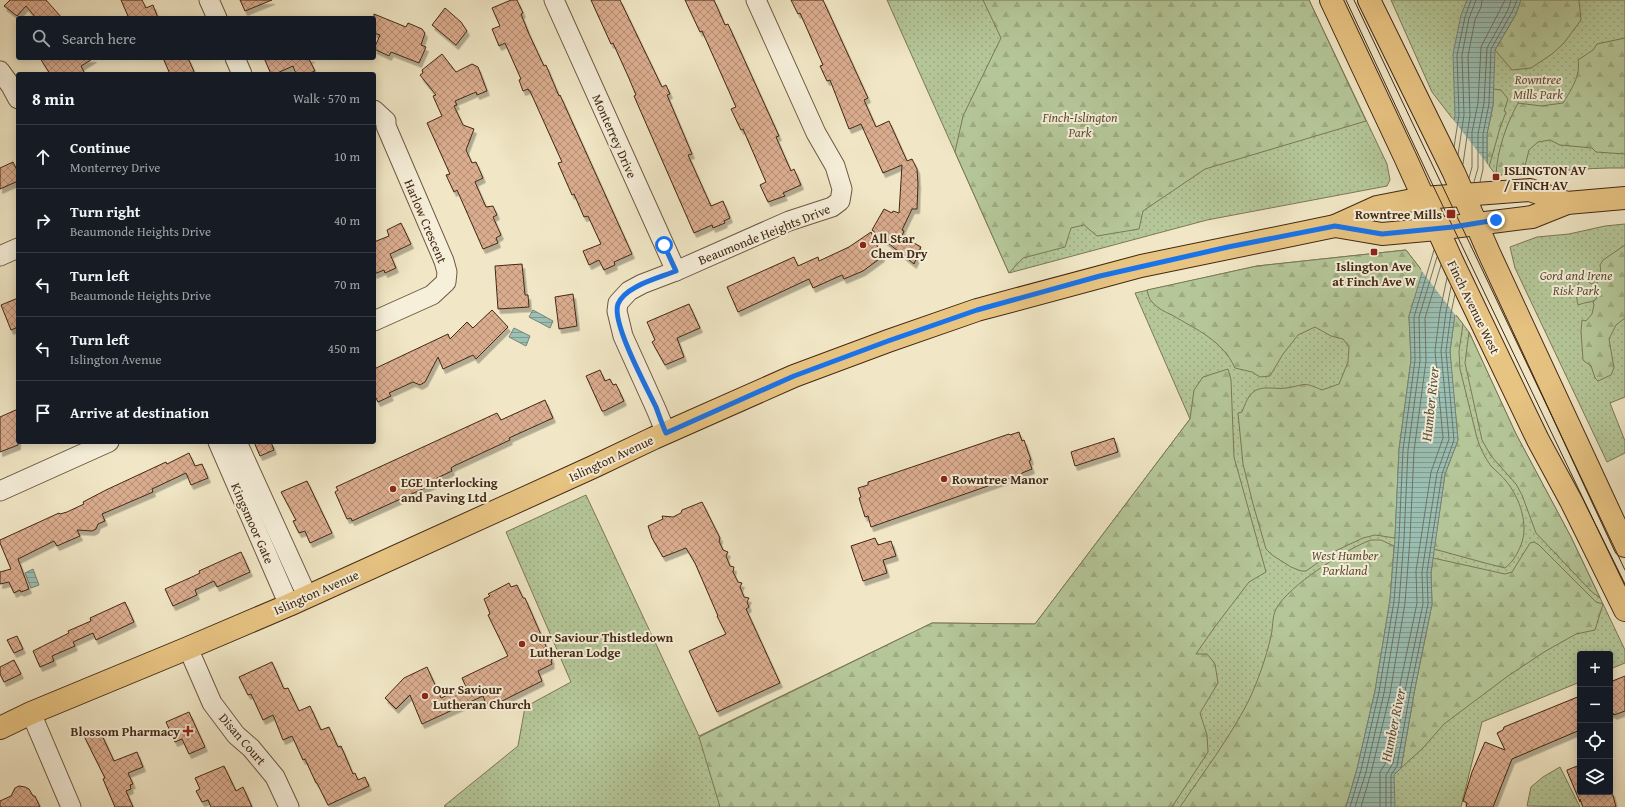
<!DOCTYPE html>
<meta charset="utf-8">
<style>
body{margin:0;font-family:"Gentium Book Plus",serif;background:#242831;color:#f1f3f6}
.controls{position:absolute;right:12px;bottom:12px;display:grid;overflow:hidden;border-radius:4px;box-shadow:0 2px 10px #0003}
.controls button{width:36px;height:36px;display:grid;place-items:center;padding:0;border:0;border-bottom:1px solid #363941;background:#171b24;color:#f1f3f6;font:20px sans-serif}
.stop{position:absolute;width:12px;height:12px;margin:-9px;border:3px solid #1a73e8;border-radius:50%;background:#fff}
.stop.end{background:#1a73e8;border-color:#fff;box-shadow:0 1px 4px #0008}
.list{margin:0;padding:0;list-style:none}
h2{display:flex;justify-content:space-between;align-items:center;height:52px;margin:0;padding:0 16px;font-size:17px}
h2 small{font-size:13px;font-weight:400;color:#9ea1a6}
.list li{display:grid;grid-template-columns:26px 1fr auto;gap:12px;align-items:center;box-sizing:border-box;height:64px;padding:0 16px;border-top:1px solid #363941}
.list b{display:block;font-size:15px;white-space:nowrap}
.list p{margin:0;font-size:13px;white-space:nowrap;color:#9ea1a6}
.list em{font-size:13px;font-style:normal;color:#9ea1a6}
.icon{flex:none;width:22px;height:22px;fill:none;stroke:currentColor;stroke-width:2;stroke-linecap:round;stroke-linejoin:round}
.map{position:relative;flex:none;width:1625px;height:807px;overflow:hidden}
.search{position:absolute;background:#171b24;box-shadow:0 2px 10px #0003;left:16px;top:16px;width:360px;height:44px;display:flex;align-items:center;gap:10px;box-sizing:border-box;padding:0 14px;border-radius:4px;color:#9ea1a6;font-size:15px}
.panel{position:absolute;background:#171b24;box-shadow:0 2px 10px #0003;left:16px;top:72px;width:360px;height:372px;border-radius:4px}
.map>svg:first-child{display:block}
</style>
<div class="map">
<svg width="1625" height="807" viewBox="0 0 1625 807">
<defs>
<pattern id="grass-dots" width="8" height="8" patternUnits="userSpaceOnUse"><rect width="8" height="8" fill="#b5c799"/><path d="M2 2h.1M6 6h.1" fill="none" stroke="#9dab83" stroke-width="1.8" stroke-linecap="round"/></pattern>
<pattern id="forest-firs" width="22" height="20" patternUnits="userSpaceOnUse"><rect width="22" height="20" fill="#b5c799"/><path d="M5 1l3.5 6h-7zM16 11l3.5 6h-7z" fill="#9dab83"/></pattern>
<pattern id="water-rules" width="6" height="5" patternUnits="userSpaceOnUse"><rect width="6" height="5" fill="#9bc0b5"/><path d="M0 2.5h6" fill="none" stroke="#809c92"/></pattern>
<pattern id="building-cross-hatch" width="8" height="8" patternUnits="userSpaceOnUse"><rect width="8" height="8" fill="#dbad8f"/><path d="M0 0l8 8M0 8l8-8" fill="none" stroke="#b38d74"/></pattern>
<filter id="shadow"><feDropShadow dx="2.5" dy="4.5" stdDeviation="0" flood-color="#0004"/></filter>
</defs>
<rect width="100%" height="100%" fill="#f1e7c6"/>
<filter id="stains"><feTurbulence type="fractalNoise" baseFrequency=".005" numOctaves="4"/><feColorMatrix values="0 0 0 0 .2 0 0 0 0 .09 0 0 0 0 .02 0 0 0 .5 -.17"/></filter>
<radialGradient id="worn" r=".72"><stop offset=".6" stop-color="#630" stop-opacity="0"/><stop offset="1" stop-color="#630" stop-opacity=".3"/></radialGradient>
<g fill="url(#grass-dots)" stroke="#7c7856">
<path d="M887,0H1309L1387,164L1390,180L1387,186L1207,220L1009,273Z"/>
<path d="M1391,0H1625V168C1582,167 1539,174 1496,175L1432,92Z"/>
<path d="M1625,224V397L1610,403L1625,441V453L1607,462L1515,268L1510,247L1537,237L1569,234L1605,226Z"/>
<path d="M1406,250L1469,332L1516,434L1571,537L1625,650V663L1610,669V654H1580V682L1482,722L1461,807H446L444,806L518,746L525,707L571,682L506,532L586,495L699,736L932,623L1035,624L1190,419L1135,293L1257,266Z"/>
<path d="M1560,767L1580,807L1527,806L1531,787L1543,777Z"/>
</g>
<g fill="url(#forest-firs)" stroke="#7c7856">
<path d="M983,0H1309L1366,121L1205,169L1143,211L1139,229L1097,236L1084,225L1071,228L1065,247L1023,258L1009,273L955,152L963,116L1001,38Z"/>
<path d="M1521,0H1579L1581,20L1564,43L1552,54L1531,68L1512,70L1495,50L1516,14Z"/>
<path d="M1625,38V154L1596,152L1592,148L1560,145L1550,140L1538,142L1529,150L1523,174L1496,175C1497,151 1506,125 1518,103L1541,106L1563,103C1571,90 1581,75 1578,60L1593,50L1597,44Z"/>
<path d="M1493,89L1501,90L1508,99L1504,111L1506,112L1500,128L1489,167L1487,163V134L1493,105Z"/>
<path d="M1625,245V318L1616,325L1609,339L1614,368L1611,375L1598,381L1595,378L1591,366L1583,360L1581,331L1582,320L1586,321L1592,314L1594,305L1593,302C1599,298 1597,291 1597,284C1598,277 1602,272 1600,265L1603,260Z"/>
<path d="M1406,250L1423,272L1409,316L1411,360L1399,449L1395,538L1375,535L1363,538L1333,552L1306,571H1301L1291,567L1272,555L1266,549L1253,504L1243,464L1238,413L1242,412C1248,396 1252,387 1270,388C1275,388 1281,389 1286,388C1307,385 1301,381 1322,390L1339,384L1348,362L1349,347L1343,339L1331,336L1315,327L1298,335L1283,354L1270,376L1260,377L1252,372L1235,368C1222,340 1197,330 1172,315C1165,312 1157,308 1152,302C1149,299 1148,294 1147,290L1257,266Z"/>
<path d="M1455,314L1463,324L1459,351L1460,369L1477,438C1480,448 1485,458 1491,466C1496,471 1502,476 1506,481C1520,498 1529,525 1521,545C1517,554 1514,561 1505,568L1485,563L1434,549L1445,474L1458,440L1451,367L1450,351Z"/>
<path d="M1469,332L1516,434L1571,537L1600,598L1591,591L1536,533L1522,495L1516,484L1491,456L1482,440L1465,363Z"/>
<path d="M1228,369L1231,380L1234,457L1266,572L1249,582L1214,628L1196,654H1207L1215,664L1218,683L1200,713L1207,735L1208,752L1172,807H720L699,737L932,623L1035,624L1190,419L1194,390L1203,377Z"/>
<path d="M1371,540H1381L1394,546L1390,600L1375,691L1357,769L1346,807H1180C1203,773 1229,739 1248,702C1258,681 1266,658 1271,636C1273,628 1272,617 1276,609C1288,586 1346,549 1371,540Z"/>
<path d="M1534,542L1539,545L1596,602L1603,604L1595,630L1576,634L1544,652L1508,676L1444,724L1423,748L1401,768L1415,688L1432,604L1431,573L1433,558L1505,574L1512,572L1530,543Z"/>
</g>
<path fill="#b5c799" stroke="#7c7856" d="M1587,272L1588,281L1591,284L1597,283C1599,306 1594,299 1578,305C1575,292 1576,282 1587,272Z"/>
<g fill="url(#water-rules)" stroke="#778475">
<path d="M1467,0H1521L1516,14L1495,50L1493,105L1487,134V169L1455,314L1450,351L1458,440L1445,474L1431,573L1432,604L1415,688L1401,768L1394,775L1395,807H1346L1357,769L1375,691L1390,600L1395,538L1399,450L1411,360L1409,316L1441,210L1455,115L1453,54L1461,15Z"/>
<path d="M533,310L553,321L550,328L529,317Z"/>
<path d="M514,328L530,336L526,346L509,337Z"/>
<path d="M33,569L39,585L31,588L25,573Z"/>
</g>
<path fill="#f1e7c6" d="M1452,118L1489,166L1477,215L1456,316L1421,270L1439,210Z"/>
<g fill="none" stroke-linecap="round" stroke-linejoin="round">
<g stroke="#6e7464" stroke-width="1">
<path d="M1454,147L1459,115L1457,55L1465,17L1471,0"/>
<path d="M1458,155L1464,115L1462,55L1469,18L1476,0"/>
<path d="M1463,164L1470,115L1468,56L1475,20L1481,7L1482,0"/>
<path d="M1469,178L1472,167V132L1478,103L1481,47L1505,0"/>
<path d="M1474,182L1478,168V134L1484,103L1487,48L1508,10L1511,0"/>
<path d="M1480,182L1483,169V134L1489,104L1491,49L1512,12L1517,0"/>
<path d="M1350,807L1361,770L1379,692L1394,601L1399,538L1403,450L1415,360L1414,317L1434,250"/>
<path d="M1355,807L1366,772L1384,693L1399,602L1404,539L1408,450L1420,361L1419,317L1437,257"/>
<path d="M1361,807L1371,773L1390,694L1405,603L1410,539L1414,451L1426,361L1425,318L1441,265"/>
<path d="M1380,807V772L1387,761L1400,685L1417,603L1416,571L1431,472L1443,438L1435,351L1440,311L1447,278"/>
<path d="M1386,807V775L1393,763L1406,686L1423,604L1422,572L1437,473L1449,439L1441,351L1446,312L1451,287"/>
<path d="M1391,807V775L1397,766L1411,687L1428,604L1427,572L1442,474L1454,440L1446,351L1451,313L1455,294"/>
</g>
</g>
<g fill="url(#building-cross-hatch)" stroke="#422914" filter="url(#shadow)">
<path d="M10,0H46L62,18H36L26,6L17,16L4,6Z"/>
<path d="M121,0H142L146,8L153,5L158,18H123L128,16Z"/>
<path d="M240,0H272L245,11Z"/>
<path d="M511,0H517L523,13L521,14L529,34L544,66L546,65L559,96L560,95L632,254L614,262L615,265L604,270L599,260L589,265L583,251L601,244L588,216L584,217L574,194L572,195L558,163L562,162L530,91H529L528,89L523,91L519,80L521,79L505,43L499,46L492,29L500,26L492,8Z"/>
<path d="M591,0H620L662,87L666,85L670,94L667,95L692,154L688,155L711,206L723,201L730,218L724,221L725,223L713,228L712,225L694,233L634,96L636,95L628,76L613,43L611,44Z"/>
<path d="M685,0H714L725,25L728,24L779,136L776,137L791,171L794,169L801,185L783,193L785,196L768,202L760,185L766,182L743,129L741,130L731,109L736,107L702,31L700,32Z"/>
<path d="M791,0H823L868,98L864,100L876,127L889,121L907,161L912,159L917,169L918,184L917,209H912L902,230L904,231L902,236L921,247L914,264L872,230L884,209L892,213L893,211L899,213L902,165L883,173L861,124L849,129L830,80L827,81L820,66L823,65L808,31L800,13L798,14Z"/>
<path d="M445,8L461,22L467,31L456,45L432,25Z"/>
<path d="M374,14L406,27L408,23L422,29L425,33L421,45L426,47L419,63L391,52L389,56L374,49L380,35L374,33Z"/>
<path d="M442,54L456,72L472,64L478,67L487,91L477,95L476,92L455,101L457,105L454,106L463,125L474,129L466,150L472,163L476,162L483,178L475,182L486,207L493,206L497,215L493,217L501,235L496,238L498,243L483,249L457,190L454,192L446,175L450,174L427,123L442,116L433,96L436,95L420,75L423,73L422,70Z"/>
<path d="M40,58H94L81,66L85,74H50Z"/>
<path d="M163,58H188L195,74H170Z"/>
<path d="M264,58H312L309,59L315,71L308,74H296L293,66L275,74H271Z"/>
<path d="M13,162L18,172V181L0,189V168Z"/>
<path d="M401,223L411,244L390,254L396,268L385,273L384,270L374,274V242L389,236L387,230Z"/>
<path d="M871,232L882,257L863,271L844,279L842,275L813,288L809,279L738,312L727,287L794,257L798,266L818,257L819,261L849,247Z"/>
<path d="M522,264L525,295H528L529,307L498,309L495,266Z"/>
<path d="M573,294L577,326L559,329L555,297Z"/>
<path d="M18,298V327L11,330L1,305Z"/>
<path d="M689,304L700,328L677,338L684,357L665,365L652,342L655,340L647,322Z"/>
<path d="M492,310L508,327L476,359L473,355L443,369L438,357L425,382L420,385L413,382L389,393L391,396L378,402L374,394V369L448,334L450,339L467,322L473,328Z"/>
<path d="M600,370L605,381L610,379L613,385L616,384L624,401L604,411H602L586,376Z"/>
<path d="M545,400L553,418L509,438L510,440L454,466L451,468L452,471L437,478L438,482L352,521L351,518L347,519L335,492L338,490L336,487L497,413L501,420Z"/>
<path d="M18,409V445L0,452V417Z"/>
<path d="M1019,432L1022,441L1024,440L1031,460L1029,461L1032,469L1022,473V474L871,527L868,516L865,517L859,498L861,497L858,488L868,485V482L1009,434L1010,435Z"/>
<path d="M1114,438L1118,452L1075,466L1071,452Z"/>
<path d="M254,442H271L274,450L260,456Z"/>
<path d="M189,453L195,466L202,464L208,478L191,485L186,473L152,489L153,492L102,514L105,521L98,524L96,529L92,531L77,530L80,536L57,546L54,541L18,559L29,589L21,592L20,590L14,593L9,582L0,584V572L11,569L0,543V540L59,513L60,514L67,512L84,504L83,502L106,490L166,462L167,464Z"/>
<path d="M307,481L332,533L310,543L305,531L299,533L293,521L296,520L281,492Z"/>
<path d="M702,502L720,538L719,541L723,550L728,552L726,556L730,566L734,567L733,572L738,582L742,583L740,587L744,597L749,598L747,602L749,607L746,609L780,683L717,712L689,651L726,634L717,616H718L695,563L686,548L663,557L652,538L648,526L663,519L662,516L673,517L681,513L682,510Z"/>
<path d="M875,538L878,545L891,541L896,556L883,560L887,573L863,581L851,546Z"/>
<path d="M241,552L250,572L217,587L214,581L195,590L197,595L173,606L165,589L194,576L200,573L199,571Z"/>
<path d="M509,583L511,587L517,585L523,598H525L552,660L551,661L552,664L538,671L542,681L496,704V703L492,704L491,702L486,704L483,696L422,724L410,695L396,709L385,698L404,678L427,667L441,698L466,687L462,678L508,656L488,615L490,614L489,611L484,599L490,596L488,594Z"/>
<path d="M125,602L134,622L96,640L93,633L73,642L75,646L52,656L54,661L40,667L33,651L69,633L68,631L91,621L90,618Z"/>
<path d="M17,636L23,649L14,653L7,640Z"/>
<path d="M14,660L21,674L4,682L0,674V667Z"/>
<path d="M272,662L284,689L288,688L299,711L310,706L321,730L329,727L338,747L341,746L353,774L355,773L358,780L365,777L369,786L328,805L317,783H316L305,759L303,760L292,736L283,740L273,715L263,720L251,694L248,695L239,677Z"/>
<path d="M1625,676V711L1614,715L1613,713L1610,714V682Z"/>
<path d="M1580,696V730L1512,759L1493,807H1466L1467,803L1463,801L1472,772L1485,742L1505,750L1497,733L1503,730L1504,727Z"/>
<path d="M189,712L205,747L189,754L182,739L175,742L166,722Z"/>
<path d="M99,729L114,761L137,752L143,767L128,773L133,784L130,785L131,789L126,791L133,807H115L103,779L105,778L84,736Z"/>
<path d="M1580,765V792H1612L1616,807H1583L1580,799V802L1567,771V770Z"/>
<path d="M224,766L236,791L243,787L252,807H211L208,800L202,802L196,791L200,789L195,778Z"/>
<path d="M19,786L25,787L29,789L33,796H35L40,807H0V801L11,796L15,788Z"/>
</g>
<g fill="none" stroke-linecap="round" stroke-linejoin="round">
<defs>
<g id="minor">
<path d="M209,0L217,18"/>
<path d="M554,0L676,271"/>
<path d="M235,58L242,74"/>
<path d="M0,71L11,86L18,99"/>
<path d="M374,110L386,121V126L444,261L447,272L446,282L432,295L374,321"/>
<path d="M0,256L18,248"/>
<path d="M666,433L656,409L623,336L617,311L618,303L629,291L642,284L676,271L789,221L832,207L840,201L842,189L835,166L816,133L756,0"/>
<path d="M218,442L289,605"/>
<path d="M237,442L307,596"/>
<path d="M0,491L109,442"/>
<path d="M188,648L212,703L236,735L251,748L275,777L289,807"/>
<path d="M31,713L71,807"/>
</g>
<g id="major">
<path d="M1331,0L1405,157L1453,263L1538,440L1571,501L1625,610"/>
<path d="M1369,0L1454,173L1489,253L1625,546"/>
<path d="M1335,226L1382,234L1437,229L1532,217L1567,203L1625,198"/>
<path d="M0,728L31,713L188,648L289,605L593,467L654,438L794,376L888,341L977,310L1141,266L1335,226L1377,207L1423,198L1530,190L1567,203"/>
</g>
</defs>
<use href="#minor" stroke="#6e5840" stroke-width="21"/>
<use href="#major" stroke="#422914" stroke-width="24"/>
<use href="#minor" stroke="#f6efda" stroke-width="19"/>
<use href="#major" stroke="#e8c483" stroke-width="22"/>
<g stroke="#422914" stroke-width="1">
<path d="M1346,0L1428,175L1625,586"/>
<path d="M1354,0L1625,570"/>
</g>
</g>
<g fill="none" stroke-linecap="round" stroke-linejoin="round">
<path stroke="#1a73e8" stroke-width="5" d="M664,245L676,271C659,278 625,286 618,304C611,322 647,388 656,407C659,415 662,424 666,433L794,376L888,341L977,310L1100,276L1228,247L1335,226L1382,234L1453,227L1496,220"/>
</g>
<g fill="#8f2418" stroke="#f6efda" stroke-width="1.5">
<rect x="1492" y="173" width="8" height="8" rx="2"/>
<rect x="1446" y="209" width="10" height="10" rx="2"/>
<circle cx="863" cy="245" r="4"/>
<rect x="1370" y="248" width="8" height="8" rx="2"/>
<circle cx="944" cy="479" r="4"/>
<circle cx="393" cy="489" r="4"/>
<circle cx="522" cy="644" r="4"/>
<circle cx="425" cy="696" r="4"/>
<path d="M186 725h4v4h4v4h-4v4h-4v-4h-4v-4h4z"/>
</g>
<g text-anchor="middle" stroke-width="4" stroke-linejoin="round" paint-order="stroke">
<g font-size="13" font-style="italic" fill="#5f5035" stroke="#f6efda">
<text x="1538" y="84">Rowntree<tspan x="1538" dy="15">Mills Park</tspan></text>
<text x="1080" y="122">Finch-Islington<tspan x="1080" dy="15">Park</tspan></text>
<text x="1576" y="280">Gord and Irene<tspan x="1576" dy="15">Risk Park</tspan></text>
<text x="1345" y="560">West Humber<tspan x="1345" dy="15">Parkland</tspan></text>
</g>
<g font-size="13" fill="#422914" stroke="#f6efda">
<text transform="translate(615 136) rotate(66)" y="5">Monterrey Drive</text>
<text transform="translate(426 221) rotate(67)" y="5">Harlow Crescent</text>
<text transform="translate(764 234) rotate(-22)" y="5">Beaumonde Heights Drive</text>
<text transform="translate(1474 307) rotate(64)" y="5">Finch Avenue West</text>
<text transform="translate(611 458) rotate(-25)" y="5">Islington Avenue</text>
<text transform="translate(253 523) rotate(66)" y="5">Kingsmoor Gate</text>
<text transform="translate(316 592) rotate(-24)" y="5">Islington Avenue</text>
<text transform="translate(243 739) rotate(49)" y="5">Disan Court</text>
</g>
<g font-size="13" font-weight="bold" fill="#422914" stroke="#f6efda" text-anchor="start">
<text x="1504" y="175">ISLINGTON AV<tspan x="1504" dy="15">/ FINCH AV</tspan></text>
<text x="1442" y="219" text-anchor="end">Rowntree Mills</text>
<text x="871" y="243">All Star<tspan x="871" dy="15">Chem Dry</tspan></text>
<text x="1374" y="271" text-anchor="middle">Islington Ave<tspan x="1374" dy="15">at Finch Ave W</tspan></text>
<text x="952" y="484">Rowntree Manor</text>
<text x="401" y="487">EGE Interlocking<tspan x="401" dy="15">and Paving Ltd</tspan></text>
<text x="530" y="642">Our Saviour Thistledown<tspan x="530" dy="15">Lutheran Lodge</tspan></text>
<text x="433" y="694">Our Saviour<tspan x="433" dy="15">Lutheran Church</tspan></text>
<text x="180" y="736" text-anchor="end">Blossom Pharmacy</text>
</g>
<g font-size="14" font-style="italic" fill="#584f3c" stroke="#f6efda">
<text transform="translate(1430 404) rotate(-84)" y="5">Humber River</text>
<text transform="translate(1393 725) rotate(-78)" y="5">Humber River</text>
</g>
</g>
<rect width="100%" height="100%" filter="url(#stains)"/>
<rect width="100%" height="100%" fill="url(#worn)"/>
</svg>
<div class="controls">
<button>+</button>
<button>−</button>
<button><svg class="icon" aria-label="locate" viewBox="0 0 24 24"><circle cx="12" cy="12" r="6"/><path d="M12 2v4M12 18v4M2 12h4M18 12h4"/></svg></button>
<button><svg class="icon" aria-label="layers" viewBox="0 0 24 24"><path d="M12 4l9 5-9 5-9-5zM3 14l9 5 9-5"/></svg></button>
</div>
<div class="stop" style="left:664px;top:245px"></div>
<div class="stop end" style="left:1496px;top:220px"></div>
<div class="search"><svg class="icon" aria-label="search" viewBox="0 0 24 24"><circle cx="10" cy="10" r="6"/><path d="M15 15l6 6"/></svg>Search here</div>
<section class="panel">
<h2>8 min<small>Walk · 570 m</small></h2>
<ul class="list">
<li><svg class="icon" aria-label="ahead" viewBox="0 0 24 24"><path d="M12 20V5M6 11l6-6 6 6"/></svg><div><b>Continue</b><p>Monterrey Drive</p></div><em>10 m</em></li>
<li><svg class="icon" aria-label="right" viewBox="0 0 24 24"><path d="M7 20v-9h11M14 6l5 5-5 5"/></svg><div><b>Turn right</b><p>Beaumonde Heights Drive</p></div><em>40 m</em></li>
<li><svg class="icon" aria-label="left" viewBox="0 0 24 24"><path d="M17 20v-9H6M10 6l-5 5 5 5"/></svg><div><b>Turn left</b><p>Beaumonde Heights Drive</p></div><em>70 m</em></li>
<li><svg class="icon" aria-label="left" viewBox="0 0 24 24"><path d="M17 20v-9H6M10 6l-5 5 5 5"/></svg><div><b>Turn left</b><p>Islington Avenue</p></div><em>450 m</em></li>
<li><svg class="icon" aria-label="arrive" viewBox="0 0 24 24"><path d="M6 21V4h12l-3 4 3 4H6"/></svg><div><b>Arrive at destination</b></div></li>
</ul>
</section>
</div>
